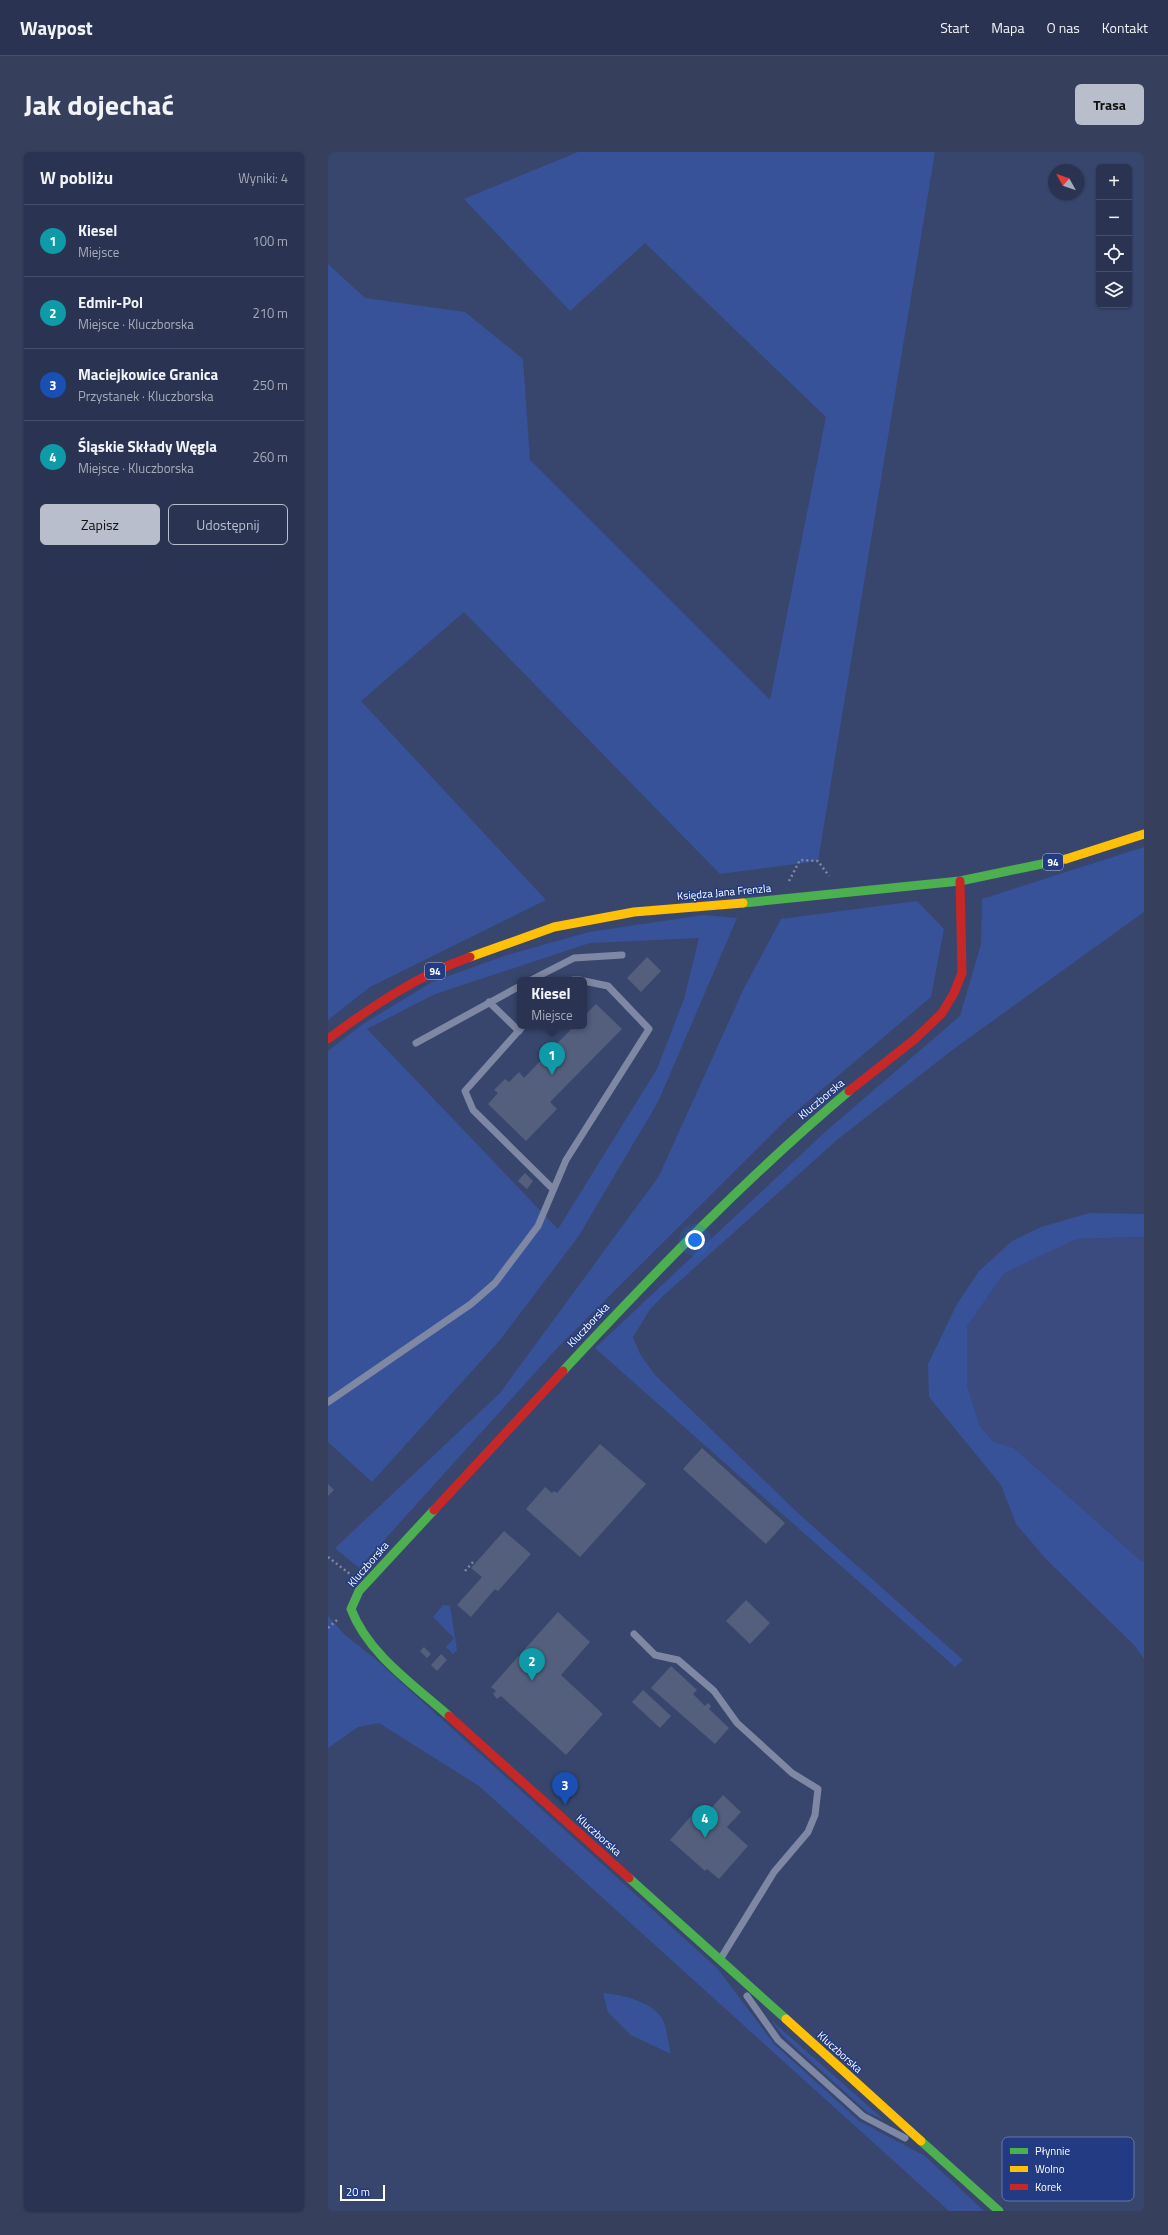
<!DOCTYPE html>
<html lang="pl">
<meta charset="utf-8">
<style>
body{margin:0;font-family:"Titillium Web",sans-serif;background:#363f5c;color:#f1f3f6}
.controls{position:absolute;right:12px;top:12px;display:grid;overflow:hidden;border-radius:6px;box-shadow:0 1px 3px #0004}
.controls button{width:36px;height:36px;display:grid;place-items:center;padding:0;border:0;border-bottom:1px solid #464f69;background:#2a3452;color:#f1f3f6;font:20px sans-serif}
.compass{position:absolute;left:720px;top:12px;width:36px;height:36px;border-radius:50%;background:#2a3452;box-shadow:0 1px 3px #0004;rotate:310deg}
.scale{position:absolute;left:12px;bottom:10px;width:45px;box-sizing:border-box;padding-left:4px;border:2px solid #fff;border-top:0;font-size:11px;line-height:14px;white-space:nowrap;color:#fff;-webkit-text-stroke:3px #223b83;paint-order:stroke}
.you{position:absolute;left:367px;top:1088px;width:14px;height:14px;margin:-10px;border:3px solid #fff;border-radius:50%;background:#1a73e8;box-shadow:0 0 0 6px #1a73e833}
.badge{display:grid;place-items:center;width:26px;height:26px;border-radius:50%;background:#b9becc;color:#fff;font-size:13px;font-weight:700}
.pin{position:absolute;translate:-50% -33px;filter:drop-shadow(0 1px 2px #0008)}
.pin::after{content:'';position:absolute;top:21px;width:14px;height:12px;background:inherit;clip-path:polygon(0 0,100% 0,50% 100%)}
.popup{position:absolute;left:189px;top:825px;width:70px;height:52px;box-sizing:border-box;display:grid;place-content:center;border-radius:6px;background:#2a3452;filter:drop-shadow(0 1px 3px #0005);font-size:13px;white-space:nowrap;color:#a5aab8}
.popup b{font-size:15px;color:#f1f3f6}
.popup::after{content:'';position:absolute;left:50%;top:100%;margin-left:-8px;border:8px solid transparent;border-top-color:#2a3452}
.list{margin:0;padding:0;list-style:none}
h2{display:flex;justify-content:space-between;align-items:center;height:52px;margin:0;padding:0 16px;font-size:17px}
h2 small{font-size:13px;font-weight:400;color:#a5aab8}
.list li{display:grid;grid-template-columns:26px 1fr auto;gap:12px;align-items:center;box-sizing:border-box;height:72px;padding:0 16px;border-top:1px solid #464f69}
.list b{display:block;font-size:15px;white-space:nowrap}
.list p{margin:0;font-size:13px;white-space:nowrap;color:#a5aab8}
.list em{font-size:13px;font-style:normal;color:#a5aab8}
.actions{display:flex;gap:8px;padding:12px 16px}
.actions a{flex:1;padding:9px 0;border:1px solid #b9becc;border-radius:6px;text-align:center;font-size:14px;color:#b9becc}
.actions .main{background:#b9becc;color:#111}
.icon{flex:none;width:22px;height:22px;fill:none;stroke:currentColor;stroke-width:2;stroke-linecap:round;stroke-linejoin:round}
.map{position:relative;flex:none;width:816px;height:2059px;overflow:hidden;border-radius:6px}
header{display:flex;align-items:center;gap:24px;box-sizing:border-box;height:56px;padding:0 20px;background:#2a3452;border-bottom:1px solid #464f69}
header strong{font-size:19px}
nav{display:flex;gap:22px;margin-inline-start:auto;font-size:14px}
.intro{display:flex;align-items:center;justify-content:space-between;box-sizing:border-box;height:96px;padding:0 24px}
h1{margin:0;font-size:28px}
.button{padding:10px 18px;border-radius:6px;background:#b9becc;color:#111;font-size:14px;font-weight:700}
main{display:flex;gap:24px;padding:0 24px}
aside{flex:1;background:#2a3452;border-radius:6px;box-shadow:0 1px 3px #0004}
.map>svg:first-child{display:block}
</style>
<header>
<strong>Waypost</strong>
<nav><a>Start</a><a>Mapa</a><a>O nas</a><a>Kontakt</a></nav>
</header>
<div class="intro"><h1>Jak dojechać</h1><a class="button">Trasa</a></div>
<main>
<aside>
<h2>W pobliżu<small>Wyniki: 4</small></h2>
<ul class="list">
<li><span class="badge" style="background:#0f9aa8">1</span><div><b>Kiesel</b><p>Miejsce</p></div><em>100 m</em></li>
<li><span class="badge" style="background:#0f9aa8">2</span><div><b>Edmir-Pol</b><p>Miejsce · Kluczborska</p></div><em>210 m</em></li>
<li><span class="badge" style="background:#1a4fb4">3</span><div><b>Maciejkowice Granica</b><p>Przystanek · Kluczborska</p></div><em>250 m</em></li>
<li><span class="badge" style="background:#0f9aa8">4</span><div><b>Śląskie Składy Węgla</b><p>Miejsce · Kluczborska</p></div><em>260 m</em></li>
</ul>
<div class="actions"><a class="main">Zapisz</a><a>Udostępnij</a></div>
</aside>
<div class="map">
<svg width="816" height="2059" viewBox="0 0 816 2059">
<rect width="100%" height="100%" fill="#38466d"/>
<g fill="#375299" fill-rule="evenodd">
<path d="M250,0H607L490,709L392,722L136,460L33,549L218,748L42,835L0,868V112L37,146L137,160L195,207L202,308L442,548L498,265L317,91L242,159L136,47Z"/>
<path d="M816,695V760L627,896L510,987L335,1144L323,1156L305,1185L312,1202L327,1223L471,1362L635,1508L627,1515L267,1196L497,980L632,864L653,792L654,747Z"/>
<path d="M589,749L616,777L603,845L459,967L232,1193L31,1416L7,1396L172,1241L331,1024L416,836L453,767Z"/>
<path d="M375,763L409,766L330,950L250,1085L172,1188L44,1330L0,1290V899L35,872L104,830L176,804L261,780ZM371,786L356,847L329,917L230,1077L39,877L107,842L262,791Z"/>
<path d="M762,1061L816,1062V1085L748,1087L639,1174V1233L652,1274L666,1290L686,1296L812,1408L816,1409V1507L807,1494L718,1407L688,1372L673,1333L601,1245L600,1212L629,1152L651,1119L684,1089L713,1075Z"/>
<path d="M115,1453L122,1454L129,1498L125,1502L118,1495L126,1486L105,1465Z"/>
<path d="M0,1464L17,1483L45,1505L390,1817L446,1892L531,1969L597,2004L656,2059H621L151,1634L51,1571L30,1575L0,1596Z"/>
<path d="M275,1841C295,1843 322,1849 334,1866C338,1872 341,1894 343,1902L303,1883L280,1860Z"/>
<path d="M443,1868L556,1968L539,1960L455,1884Z"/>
</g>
<path fill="#3b4b80" d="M816,1085V1409L812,1408L686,1296L666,1290L652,1274L639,1233V1174L676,1121L748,1087Z"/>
<g fill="#545f7e">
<path d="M319,805L333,819L313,840L299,826Z"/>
<path d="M268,852L294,877L222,950L229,957L198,989L160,952L170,941L166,938L177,927L181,930L191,920L196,926L246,874H256V864Z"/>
<path d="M197,1021L205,1029L199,1037L190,1029Z"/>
<path d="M272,1292L318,1332L252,1405L198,1357L217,1335L224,1341L226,1339L229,1341Z"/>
<path d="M374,1296L457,1371L438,1392L355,1317Z"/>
<path d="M0,1332L6,1338L0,1344Z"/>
<path d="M176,1379L203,1402L170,1439L167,1437L143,1465L129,1453L154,1425L143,1416Z"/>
<path d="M418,1448L442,1471L422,1492L398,1469Z"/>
<path d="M230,1460L262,1490L233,1523L275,1562L238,1603L173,1544L169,1547L165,1542L168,1539L163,1535Z"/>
<path d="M96,1495L103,1502L99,1506L92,1499Z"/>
<path d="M113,1502L119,1508L109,1519L103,1513Z"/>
<path d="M343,1514L369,1538L365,1542L377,1554L380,1551L383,1554L381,1557L401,1576L387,1592L323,1536Z"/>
<path d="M315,1538L343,1564L332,1576L304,1550Z"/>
<path d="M228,1627L234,1633L230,1637L224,1632Z"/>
<path d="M395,1643L413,1660L399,1675L420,1694L391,1727L379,1717L377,1719L342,1688L371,1655L378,1662Z"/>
</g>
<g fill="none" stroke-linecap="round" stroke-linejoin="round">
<g stroke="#7e87a3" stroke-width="2.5" stroke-dasharray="2 3" stroke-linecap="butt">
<path d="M461,729L472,708L490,709L501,724"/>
<path d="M0,1405L22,1422"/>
<path d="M137,1419L145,1410L147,1412"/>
<path d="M0,1476L9,1468"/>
</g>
<g stroke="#7e87a3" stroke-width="7">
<path d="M203,828L246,806L294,803"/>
<path d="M245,828H252"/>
<path d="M161,850L191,879"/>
<path d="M195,874L137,939L145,958L225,1037"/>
<path d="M88,891L192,834"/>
<path d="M0,1250L143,1152L167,1131L210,1074L238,1008L321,877L280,834L256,829"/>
<path d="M306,1482L327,1503L350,1508L386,1539L409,1571L464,1621L490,1637L487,1663L480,1680L446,1720L393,1806"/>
<path d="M419,1844L450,1888L535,1964L577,1986"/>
</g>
<g stroke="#4caf50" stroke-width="9">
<path d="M415,751L632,729L738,707"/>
<path d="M235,1219C326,1121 419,1025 521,939"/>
<path d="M106,1358L31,1439L23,1457C40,1502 86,1533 121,1564"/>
<path d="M301,1726L458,1867"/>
<path d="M593,1989L671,2059"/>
</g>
<g stroke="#ffc107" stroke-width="9">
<path d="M738,707L816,682"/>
<path d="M142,805L226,775L306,760L415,751"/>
<path d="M458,1867L593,1989"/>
</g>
<g stroke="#c62828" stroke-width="9">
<path d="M0,887C43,855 90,823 142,805"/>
<path d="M521,939L587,887L614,861L626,841L634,821L632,729"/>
<path d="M106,1358L235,1219"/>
<path d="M121,1564L301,1726"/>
</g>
</g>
<g text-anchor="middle" stroke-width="3" stroke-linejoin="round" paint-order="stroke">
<g fill="#223b83" stroke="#bdc4da" stroke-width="1">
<rect x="715" y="702" width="20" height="16" rx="3"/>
<rect x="97" y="811" width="20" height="16" rx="3"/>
</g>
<g font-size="10" font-weight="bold" fill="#fff">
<text x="725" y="714">94</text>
<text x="107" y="823">94</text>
</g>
<g font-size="11" fill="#fff" stroke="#223b83">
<text transform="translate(396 740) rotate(-5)" y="4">Księdza Jana Frenzla</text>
<text transform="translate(493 947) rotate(-40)" y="4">Kluczborska</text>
<text transform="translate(260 1173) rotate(-47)" y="4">Kluczborska</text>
<text transform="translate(40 1412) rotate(-49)" y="4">Kluczborska</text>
<text transform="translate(271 1683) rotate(42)" y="4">Kluczborska</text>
<text transform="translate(512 1900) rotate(42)" y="4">Kluczborska</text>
</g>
</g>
<rect x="674" y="1985" width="132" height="64" rx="6" fill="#223b83" stroke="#6476a8" stroke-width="1"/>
<rect x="682" y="1996" width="18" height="6" fill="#4caf50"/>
<rect x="682" y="2014" width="18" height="6" fill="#ffc107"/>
<rect x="682" y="2032" width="18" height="6" fill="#c62828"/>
<g font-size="11" fill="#fff">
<text x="707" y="2003">Płynnie</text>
<text x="707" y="2021">Wolno</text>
<text x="707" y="2039">Korek</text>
</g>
</svg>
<div class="controls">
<button>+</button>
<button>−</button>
<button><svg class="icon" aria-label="locate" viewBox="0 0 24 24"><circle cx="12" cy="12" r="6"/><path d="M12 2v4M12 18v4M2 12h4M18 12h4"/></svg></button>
<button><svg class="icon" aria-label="layers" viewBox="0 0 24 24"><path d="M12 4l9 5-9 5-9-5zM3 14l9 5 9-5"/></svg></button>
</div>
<svg class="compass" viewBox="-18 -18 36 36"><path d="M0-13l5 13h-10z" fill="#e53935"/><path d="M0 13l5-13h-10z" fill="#a5aab8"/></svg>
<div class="scale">20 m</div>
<div class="you"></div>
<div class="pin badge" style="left:224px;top:923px;background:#0f9aa8">1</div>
<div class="popup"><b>Kiesel</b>Miejsce</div>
<div class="pin badge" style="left:204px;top:1529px;background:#0f9aa8">2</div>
<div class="pin badge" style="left:237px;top:1653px;background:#1a4fb4">3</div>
<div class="pin badge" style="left:377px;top:1686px;background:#0f9aa8">4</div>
</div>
</main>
